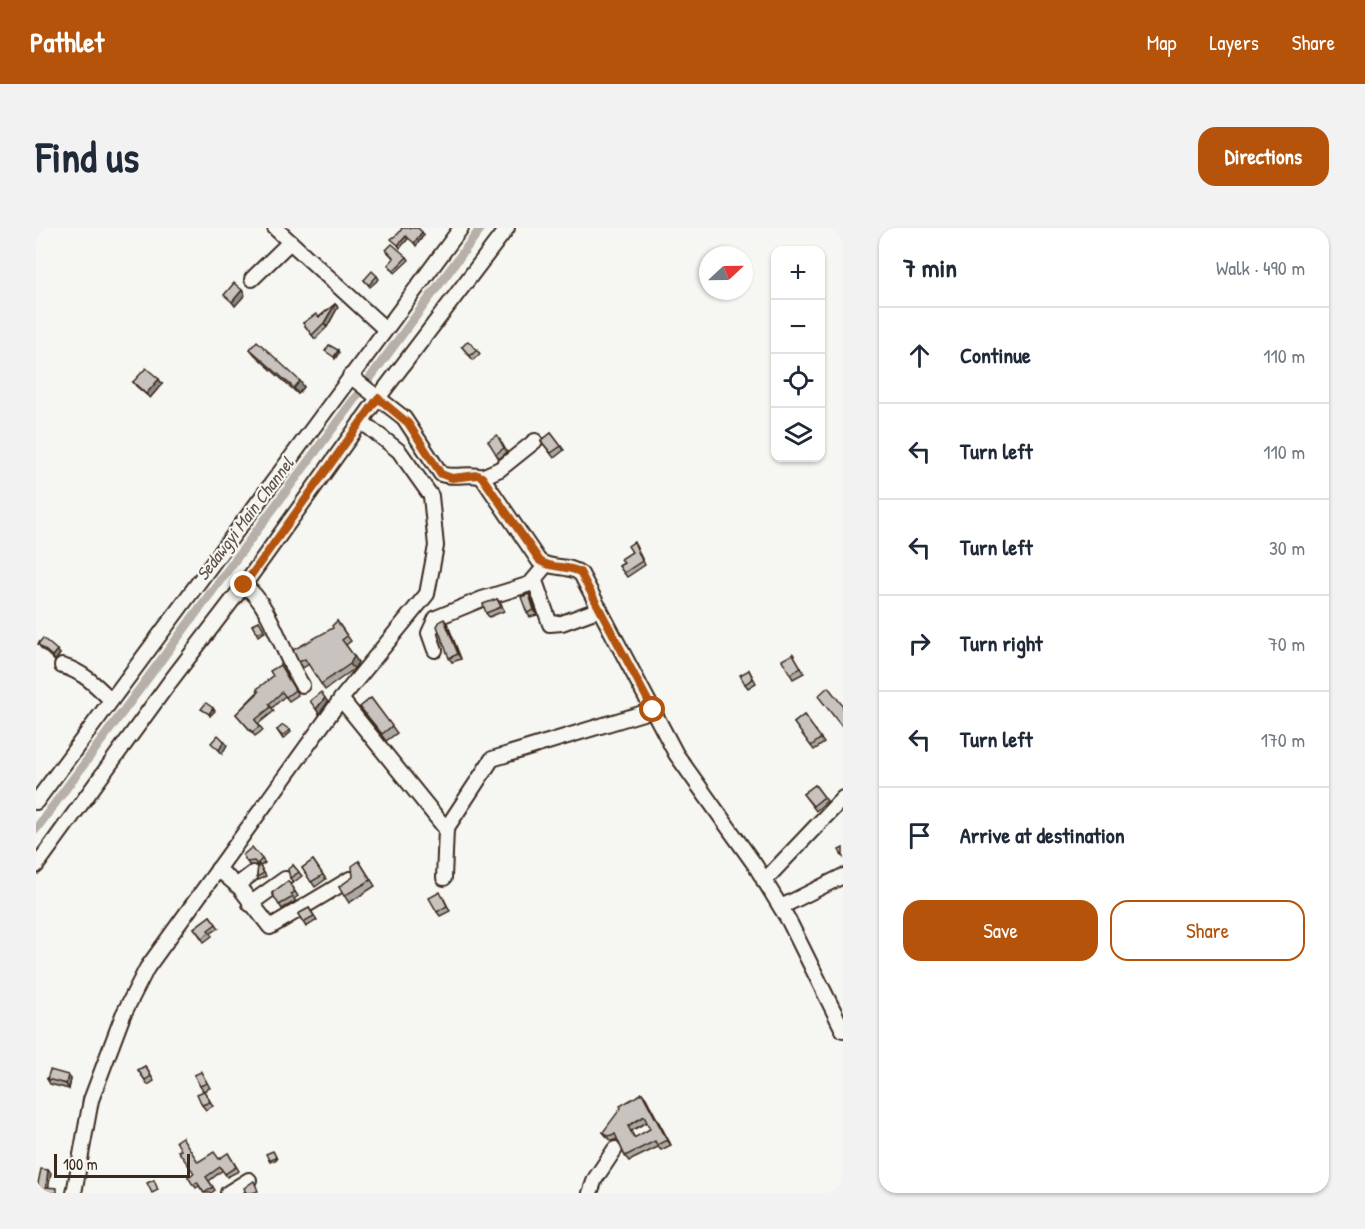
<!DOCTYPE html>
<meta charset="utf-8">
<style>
body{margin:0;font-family:"Patrick Hand",sans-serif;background:#f2f2f3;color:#1f2937}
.controls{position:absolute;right:18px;top:18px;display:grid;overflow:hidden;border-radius:12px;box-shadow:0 2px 4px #0004}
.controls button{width:54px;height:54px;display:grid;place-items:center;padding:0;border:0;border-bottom:2px solid #e0e1e3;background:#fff;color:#1f2937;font:30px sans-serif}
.compass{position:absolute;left:663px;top:18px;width:54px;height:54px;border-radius:50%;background:#fff;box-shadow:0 2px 4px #0004;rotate:68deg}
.scale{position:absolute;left:18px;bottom:15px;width:136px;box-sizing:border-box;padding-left:6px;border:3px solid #3b2a1e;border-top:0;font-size:16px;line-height:21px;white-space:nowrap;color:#3b2a1e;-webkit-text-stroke:4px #f6f6f2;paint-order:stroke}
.stop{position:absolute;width:18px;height:18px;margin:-14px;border:4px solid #b45309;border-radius:50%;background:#fff}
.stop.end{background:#b45309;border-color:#fff;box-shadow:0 2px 6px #0008}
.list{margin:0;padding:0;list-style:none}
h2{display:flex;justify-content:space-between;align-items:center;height:78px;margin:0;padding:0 24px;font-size:26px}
h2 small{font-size:20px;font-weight:400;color:#747a83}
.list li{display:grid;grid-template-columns:39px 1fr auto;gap:18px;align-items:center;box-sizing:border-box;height:96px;padding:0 24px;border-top:2px solid #e0e1e3}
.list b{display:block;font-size:22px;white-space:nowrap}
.list em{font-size:20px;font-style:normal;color:#747a83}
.actions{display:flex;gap:12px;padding:18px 24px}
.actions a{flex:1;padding:14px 0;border:2px solid #b45309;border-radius:18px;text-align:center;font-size:21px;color:#b45309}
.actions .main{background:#b45309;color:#fff}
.icon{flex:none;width:33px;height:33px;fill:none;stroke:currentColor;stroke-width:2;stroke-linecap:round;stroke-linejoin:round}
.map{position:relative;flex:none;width:807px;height:965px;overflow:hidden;border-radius:18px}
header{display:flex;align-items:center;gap:36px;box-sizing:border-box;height:84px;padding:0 30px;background:#b45309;color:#fff}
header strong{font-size:28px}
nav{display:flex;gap:33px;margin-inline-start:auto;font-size:21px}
.intro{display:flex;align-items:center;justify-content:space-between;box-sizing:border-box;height:144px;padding:0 36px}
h1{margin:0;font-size:42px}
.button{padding:15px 27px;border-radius:18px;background:#b45309;color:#fff;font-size:21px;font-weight:700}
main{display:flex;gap:36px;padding:0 36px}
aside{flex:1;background:#fff;border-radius:18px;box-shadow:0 2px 4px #0004}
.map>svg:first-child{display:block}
</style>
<header>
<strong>Pathlet</strong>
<nav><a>Map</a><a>Layers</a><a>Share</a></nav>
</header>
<div class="intro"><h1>Find us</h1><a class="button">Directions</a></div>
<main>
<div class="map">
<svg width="807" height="965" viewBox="0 0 807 965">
<rect width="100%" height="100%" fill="#f6f6f2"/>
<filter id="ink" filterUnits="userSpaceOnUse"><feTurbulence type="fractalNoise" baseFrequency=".0167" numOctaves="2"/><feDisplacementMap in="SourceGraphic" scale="12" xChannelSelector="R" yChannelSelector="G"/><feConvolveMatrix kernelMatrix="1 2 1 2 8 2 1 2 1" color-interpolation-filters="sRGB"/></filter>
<g filter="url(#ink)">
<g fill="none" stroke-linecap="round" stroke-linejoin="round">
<path stroke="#b6b0a9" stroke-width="9" d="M0,601L445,0"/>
<defs>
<g id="minor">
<path d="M239,0L349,101"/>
<path d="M216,51L254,14"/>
<path d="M314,148L368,190L405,246C419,251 434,244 446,249L503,333C516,342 533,336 545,346L640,526L719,637L753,693L807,802"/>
<path d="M446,249L464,241L499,213"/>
<path d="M499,353L514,396L526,395L564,381"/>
<path d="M208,357C235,376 247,428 266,457"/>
<path d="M399,422L393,405L400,390L446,371L494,356L510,337"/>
<path d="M26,438C46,443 60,457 75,472"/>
<path d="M305,471L410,601L456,531L617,482"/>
<path d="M0,574L425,0"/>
<path d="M0,638L133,455L208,357L342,170L471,0"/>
<path d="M182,641L204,660L234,699L314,651"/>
<path d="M408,650L410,601"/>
<path d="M728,653L807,570"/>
<path d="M201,657L217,645"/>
<path d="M214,676L249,651"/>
<path d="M745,679L807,648"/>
<path d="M38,965L55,872L87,787L111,740L305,471L391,366L400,318L395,268L363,223L325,193"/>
<path d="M192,965L213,952"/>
<path d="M554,965L559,951L579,921"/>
</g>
</defs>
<use href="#minor" stroke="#3b2a1e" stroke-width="18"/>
<use href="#minor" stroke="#f6f6f2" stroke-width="14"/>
</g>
<g fill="#aca8a3" stroke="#3b2a1e" stroke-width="1.5" fill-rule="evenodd">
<path d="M350,22L371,29L373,32L359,45L354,39L358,31Z"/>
<path d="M341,48L343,51L334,59L328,52Z"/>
<path d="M299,76L302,79L291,99L279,111L267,95L283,89Z"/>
<path d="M426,119L441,122L444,126L437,132Z"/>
<path d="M214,121L268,159L262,166L219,127Z"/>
<path d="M97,154L126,156L114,170L100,158Z"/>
<path d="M515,205L528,222L518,230L505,213Z"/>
<path d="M464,212L471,224L463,231L460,226Z"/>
<path d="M600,318L609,337L591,349L583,338L588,335Z"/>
<path d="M461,371L465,375L468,383L453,389L450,385Z"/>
<path d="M496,371L501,387L494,389L491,385Z"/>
<path d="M223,393L229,404L222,408L216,397Z"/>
<path d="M301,393L315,413L310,417L322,434L318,441L289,462L273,436L267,440L263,434L297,400Z"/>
<path d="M411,395L425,431L416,434L413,430Z"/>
<path d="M2,416L24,426L19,433L5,420Z"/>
<path d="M757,426L768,445L757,451L754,446Z"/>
<path d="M244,437L262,467L253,473L249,468L236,480L238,483L222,496L227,502L219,508L200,486L237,448Z"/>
<path d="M713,442L720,455L712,460L709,456Z"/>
<path d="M335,470L361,505L350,513L324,479Z"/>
<path d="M768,487L788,515L778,522L758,495Z"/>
<path d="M241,502H254L255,504L247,511Z"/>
<path d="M779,557L791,573L780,583L767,566Z"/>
<path d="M207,627L226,631L229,635L224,638L230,648L223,652L221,649L222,638L220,637H213Z"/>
<path d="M277,632L290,651L279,659L266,640Z"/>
<path d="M323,633L339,658L313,675L303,659L317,649Z"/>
<path d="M257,637L266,648L257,655L254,650Z"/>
<path d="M252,653L262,668L258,671L260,673L246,681L236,665Z"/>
<path d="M407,669L414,683L404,688L401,684Z"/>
<path d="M273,680L281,692L270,699L262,686Z"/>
<path d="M174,688L183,700L175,705L176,708L168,714L158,700Z"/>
<path d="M109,838L118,853L112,857L102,842Z"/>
<path d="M165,844L174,860L167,863L164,858Z"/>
<path d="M11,851H35L33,861L14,856Z"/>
<path d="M168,863L177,878L170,882L166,877Z"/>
<path d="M606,865L635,917L625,922L622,919L593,933L589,928L581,911L576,913L571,909L567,904ZM611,894L614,901L599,910L595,903Z"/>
<path d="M192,925L203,943L191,949L187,942L173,953L179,962L175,965H168L163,958L160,960L152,949L158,945L162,934L183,931Z"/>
<path d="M238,925L241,931L234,934L233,932Z"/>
</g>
<g fill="#8c8885" stroke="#3b2a1e" stroke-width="1.5">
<path d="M386,4L388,7L380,18L378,15Z"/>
<path d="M370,8L372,11L364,20L362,17Z"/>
<path d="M206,62L209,67L199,78L196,74Z"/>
<path d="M299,76L302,79L291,99L288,95Z"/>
<path d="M302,122L303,125L299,131L298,129Z"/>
<path d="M123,151L126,156L114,170L110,166Z"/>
<path d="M264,153L268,159L262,166L258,160Z"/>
<path d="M493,366L496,371L501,387L498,382Z"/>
<path d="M408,391L411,395L425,431L422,426Z"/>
<path d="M21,422L24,426L19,433L16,428Z"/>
<path d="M318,428L322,434L318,441L314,436Z"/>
<path d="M289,470L292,474L283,486L280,481Z"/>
<path d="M177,480L179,483L174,488L173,486Z"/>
<path d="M188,513L191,517L186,526L183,522Z"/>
<path d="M32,847L35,851L33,861L30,856Z"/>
<path d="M606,865L610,870L635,917L631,912Z"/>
<path d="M12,942L15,945L12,962L10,959Z"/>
</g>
<g fill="#c8c3be" stroke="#3b2a1e" stroke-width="1.5" fill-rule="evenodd">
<path d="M366,0H382L386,4L378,15L370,8L362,17L355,11L363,5Z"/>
<path d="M356,16L371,29L358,42L352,37L358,30L350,22Z"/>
<path d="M336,43L341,48L333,57L328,52Z"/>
<path d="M198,55L206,62L196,74L188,67Z"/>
<path d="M299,76L288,95L276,107L267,95L280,86L283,89Z"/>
<path d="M221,113L264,153L258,160L214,121Z"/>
<path d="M432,113L441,122L434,128L426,119Z"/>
<path d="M293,117L302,122L298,129L289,123Z"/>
<path d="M110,140L123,151L110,166L97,154Z"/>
<path d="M515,205L525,218L515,225L505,213Z"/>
<path d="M461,207L468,220L460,226L452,213Z"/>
<path d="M598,314L606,333L588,345L583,338L588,335L585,331L596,324L592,318Z"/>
<path d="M493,366L498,382L491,385L485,369Z"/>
<path d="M461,371L465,379L450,385L447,376Z"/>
<path d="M408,391L422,426L413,430L401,398L404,393Z"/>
<path d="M223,393L228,402L221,405L216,397Z"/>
<path d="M301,393L311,408L306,412L318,428L314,436L285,456L269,431L263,434L257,422L297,400L296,398Z"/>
<path d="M7,410L21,422L16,428L2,416Z"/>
<path d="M757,426L765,440L754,446L746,432Z"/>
<path d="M244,437L259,462L250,469L246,464L233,476L235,479L219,492L224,498L216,504L200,486L223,464L221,461L237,448L234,443Z"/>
<path d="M713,442L717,451L709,456L704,447Z"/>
<path d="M792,459L807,478V500L782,468Z"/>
<path d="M285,464L289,470L280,481L274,473Z"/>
<path d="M335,470L356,498L346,506L324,479Z"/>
<path d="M170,475L177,480L173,486L165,481Z"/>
<path d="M768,487L785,510L775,518L758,495Z"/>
<path d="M247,497L254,502L246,508L241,502Z"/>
<path d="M182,507L188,513L183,522L175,515Z"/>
<path d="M779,557L788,569L777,578L767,566Z"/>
<path d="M216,619L226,631L222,635L228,645L221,649L222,637L218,633L211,634L207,627Z"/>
<path d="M807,620V629L803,622Z"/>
<path d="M277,632L287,647L275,654L266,640Z"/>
<path d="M323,633L335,652L308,668L303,659L317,649L316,638Z"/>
<path d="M257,637L263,644L254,650L252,641Z"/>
<path d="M252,653L259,664L255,666L257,669L243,677L236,665Z"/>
<path d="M404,664L411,678L401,684L393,670Z"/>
<path d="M273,680L278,688L267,694L262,686Z"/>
<path d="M174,688L180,696L172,702L174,704L166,710L158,700Z"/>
<path d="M109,838L115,848L109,852L102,842Z"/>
<path d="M14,842L32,847L30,856L11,851Z"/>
<path d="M165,844L171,855L164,858L158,847Z"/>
<path d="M168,863L174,874L166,877L161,866Z"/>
<path d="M606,865L631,912L621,917L619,913L589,928L579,906L572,908L567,904L585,880L584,878ZM608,888L614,901L598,910L592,898Z"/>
<path d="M146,909L162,934L178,924L183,931L192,925L200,939L189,946L184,939L170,949L177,959L168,965L161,954L157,957L152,949L158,945L142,923L145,922L140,913Z"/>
<path d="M237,923L240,929L233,932L230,926Z"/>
<path d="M5,941L12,942L10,959L21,960V965H0Z"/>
<path d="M118,952L122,962L116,965L111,955Z"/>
<path d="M218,953L222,963L216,965H210L208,960Z"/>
</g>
</g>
<g fill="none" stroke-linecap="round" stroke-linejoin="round" filter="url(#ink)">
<path stroke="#b45309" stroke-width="8" d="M208,357L342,170L372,195L405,246L416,250L442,247L446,249L504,333C516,341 531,337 544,344L617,482"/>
</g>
<g text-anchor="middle" stroke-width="4.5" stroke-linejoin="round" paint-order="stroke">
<g font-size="18" font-style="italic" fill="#605248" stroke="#f6f6f2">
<text transform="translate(209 291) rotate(-53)" y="6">Sedawgyi Main Channel</text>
</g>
</g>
</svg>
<div class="controls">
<button>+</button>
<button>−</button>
<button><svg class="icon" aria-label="locate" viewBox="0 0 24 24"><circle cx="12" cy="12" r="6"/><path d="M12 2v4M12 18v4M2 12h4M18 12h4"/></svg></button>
<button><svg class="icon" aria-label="layers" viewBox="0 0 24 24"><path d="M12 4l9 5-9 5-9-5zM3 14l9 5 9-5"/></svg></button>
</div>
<svg class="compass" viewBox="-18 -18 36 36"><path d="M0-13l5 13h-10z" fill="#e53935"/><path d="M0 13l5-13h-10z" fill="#747a83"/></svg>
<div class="scale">100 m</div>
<div class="stop" style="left:617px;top:482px"></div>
<div class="stop end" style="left:208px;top:357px"></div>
</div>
<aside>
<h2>7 min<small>Walk · 490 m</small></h2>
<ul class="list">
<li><svg class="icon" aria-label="ahead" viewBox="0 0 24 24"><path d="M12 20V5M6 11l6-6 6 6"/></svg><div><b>Continue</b></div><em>110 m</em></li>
<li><svg class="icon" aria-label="left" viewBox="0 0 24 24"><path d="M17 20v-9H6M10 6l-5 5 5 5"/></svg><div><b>Turn left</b></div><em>110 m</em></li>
<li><svg class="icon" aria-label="left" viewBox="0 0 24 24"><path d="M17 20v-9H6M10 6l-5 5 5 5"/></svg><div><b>Turn left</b></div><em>30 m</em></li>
<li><svg class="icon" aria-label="right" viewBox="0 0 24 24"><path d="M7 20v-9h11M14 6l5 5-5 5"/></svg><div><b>Turn right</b></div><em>70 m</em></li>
<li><svg class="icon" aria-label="left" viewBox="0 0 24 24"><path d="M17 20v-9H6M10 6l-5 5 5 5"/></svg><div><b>Turn left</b></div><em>170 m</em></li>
<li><svg class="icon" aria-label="arrive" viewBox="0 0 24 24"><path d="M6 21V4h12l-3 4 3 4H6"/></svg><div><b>Arrive at destination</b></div></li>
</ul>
<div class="actions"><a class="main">Save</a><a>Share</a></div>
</aside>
</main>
